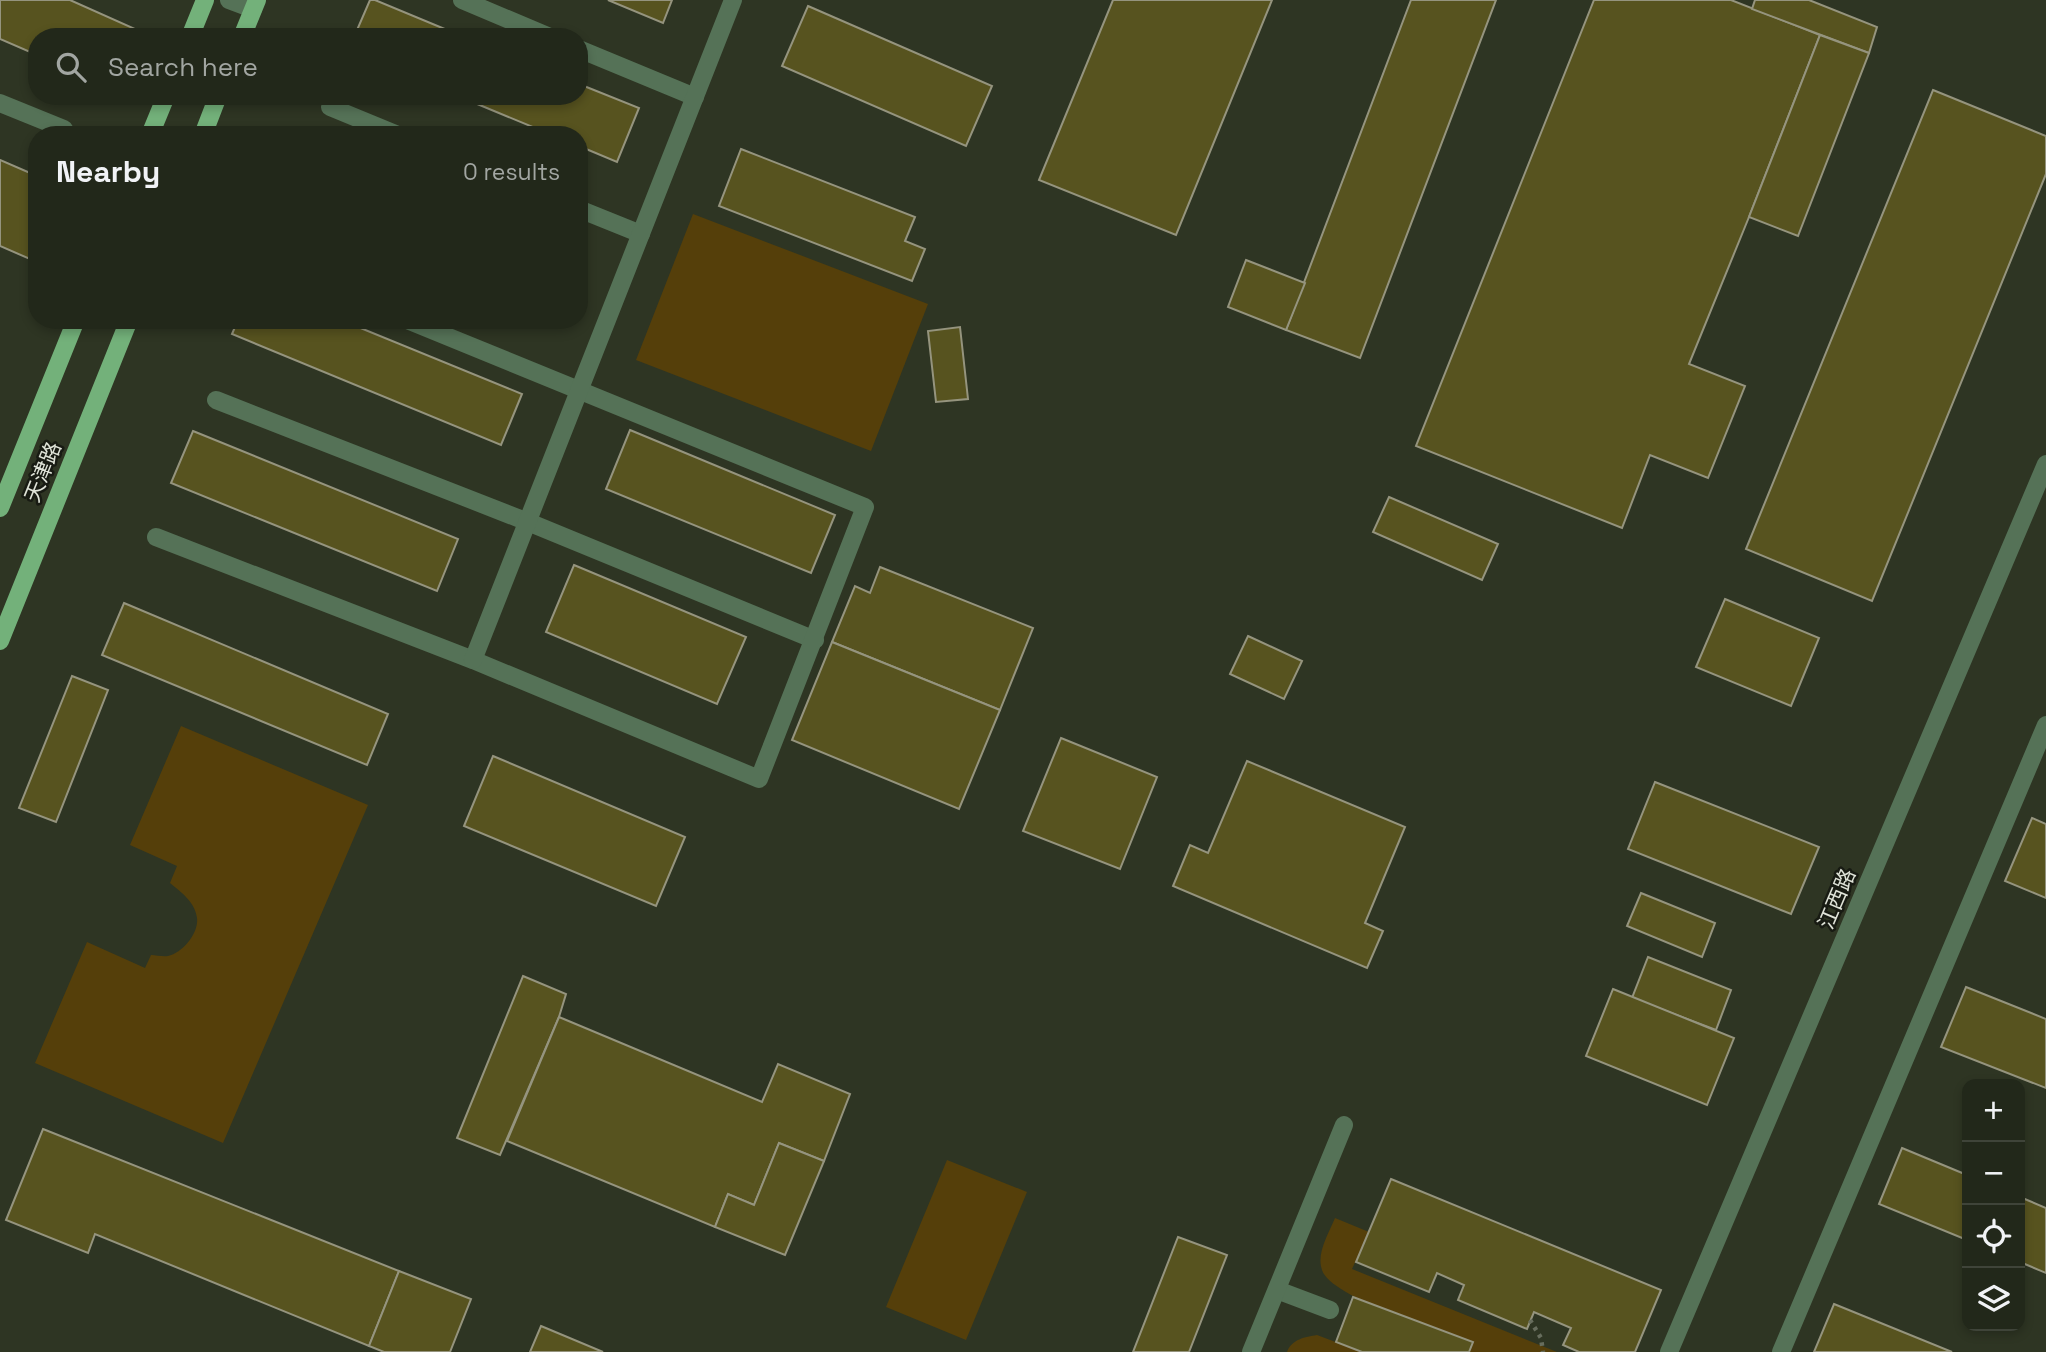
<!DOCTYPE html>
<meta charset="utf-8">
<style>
body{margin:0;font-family:"Space Grotesk","Noto Sans SC",sans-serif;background:#2a3023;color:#f1f3f6}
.controls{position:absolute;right:21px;bottom:21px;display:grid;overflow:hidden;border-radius:14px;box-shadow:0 4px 10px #0003}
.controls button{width:63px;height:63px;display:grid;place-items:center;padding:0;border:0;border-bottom:2px solid #3f4439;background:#22281a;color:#f1f3f6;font:35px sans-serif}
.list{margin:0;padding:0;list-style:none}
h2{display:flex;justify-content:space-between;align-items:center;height:91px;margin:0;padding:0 28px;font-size:30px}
h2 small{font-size:23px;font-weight:400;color:#a2a6a2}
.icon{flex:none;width:38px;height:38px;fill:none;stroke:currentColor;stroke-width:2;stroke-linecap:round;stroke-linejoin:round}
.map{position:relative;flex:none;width:2046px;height:1352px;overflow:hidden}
.search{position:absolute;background:#22281a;box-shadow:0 4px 10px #0003;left:28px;top:28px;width:560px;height:77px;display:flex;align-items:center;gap:18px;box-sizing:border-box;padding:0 24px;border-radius:28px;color:#a2a6a2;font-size:26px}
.panel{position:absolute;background:#22281a;box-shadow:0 4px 10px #0003;left:28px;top:126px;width:560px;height:203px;border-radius:28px}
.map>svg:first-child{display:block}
</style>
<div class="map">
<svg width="2046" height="1352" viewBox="0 0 2046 1352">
<rect width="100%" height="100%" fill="#2e3523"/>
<g fill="#553f0a">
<path d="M693,214L928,304L871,451L636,360Z"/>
<path d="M181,726L368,805L223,1143L35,1063L87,942L145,968L151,955C156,955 163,957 168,956C183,953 199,933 197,918C195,902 181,892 170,883L177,866L130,845Z"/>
<path d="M947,1160L1027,1192L966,1340L886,1307Z"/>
<path d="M1335,1218L1369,1232L1352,1269L1557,1352H1469L1473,1342C1443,1331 1331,1298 1322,1270C1316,1253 1329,1233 1335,1218Z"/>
<path d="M1317,1335L1362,1352H1287C1292,1339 1305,1337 1317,1335Z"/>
</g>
<g fill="#57531f" stroke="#95947e" stroke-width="2">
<path d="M0,0H70L144,33L143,37H37V55L0,39Z"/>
<path d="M370,0H375L464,37H354Z"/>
<path d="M608,0H672L663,23Z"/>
<path d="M1113,0H1272L1176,235L1039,180Z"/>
<path d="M1411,0H1496L1360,358L1286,330Z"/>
<path d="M1594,0H1731L1820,35L1749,217L1689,364L1745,386L1708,478L1650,455L1622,528L1416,446Z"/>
<path d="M1755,0H1809L1877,27L1869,53L1752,9Z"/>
<path d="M808,6L992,86L966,146L782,66Z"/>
<path d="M1820,35L1869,53L1798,236L1749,217Z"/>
<path d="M579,84L639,108L617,162L579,146V135H552L458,96H579Z"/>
<path d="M1933,90L2046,136V174L1872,601L1746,549Z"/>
<path d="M741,149L915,217L905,241L925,249L912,281L719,206Z"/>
<path d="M0,160L37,176V262L0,246Z"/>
<path d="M1246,260L1305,283L1286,330L1228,307Z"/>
<path d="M238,320H341L522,394L501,445L232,334Z"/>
<path d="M960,327L968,399L936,402L928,331Z"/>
<path d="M630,430L835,515L811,573L606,489Z"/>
<path d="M193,431L458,539L437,591L171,483Z"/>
<path d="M1389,497L1498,544L1482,580L1373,532Z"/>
<path d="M574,565L746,637L717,704L546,632Z"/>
<path d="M880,567L1033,628L1000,710L832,642L855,586L870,593Z"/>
<path d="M1725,599L1819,638L1791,706L1696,667Z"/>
<path d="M124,603L388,714L367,765L102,655Z"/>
<path d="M1248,636L1302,661L1284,699L1230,674Z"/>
<path d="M832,642L1000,710L959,809L792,740Z"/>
<path d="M72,676L108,690L56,822L19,808Z"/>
<path d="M1061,738L1157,777L1120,869L1023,831Z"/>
<path d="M493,756L685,837L656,906L464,826Z"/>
<path d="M1247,761L1405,827L1365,923L1383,931L1367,968L1173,886L1190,845L1208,853Z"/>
<path d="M1655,782L1819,847L1791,914L1628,849Z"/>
<path d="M2032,818L2046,824V898L2005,881Z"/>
<path d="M1641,893L1715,923L1702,957L1627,926Z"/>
<path d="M1648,957L1731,990L1716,1030L1632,998Z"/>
<path d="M523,976L566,994L559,1017L500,1155L457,1138Z"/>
<path d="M1966,987L2046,1019V1088L1941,1047Z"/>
<path d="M1613,989L1734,1038L1707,1105L1586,1056Z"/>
<path d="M559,1017L762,1102L778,1064L850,1094L824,1161L779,1143L754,1205L728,1194L715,1227L507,1141Z"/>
<path d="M43,1129L399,1271L369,1346L95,1234L88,1253L6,1220Z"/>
<path d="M779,1143L824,1161L785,1255L715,1227L728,1194L754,1205Z"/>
<path d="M1902,1148L1967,1175V1240L1879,1204Z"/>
<path d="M1391,1179L1661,1290L1635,1352H1579L1563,1345L1571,1328L1534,1312L1527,1329L1458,1300L1464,1285L1437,1273L1429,1292L1356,1262Z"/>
<path d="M2020,1197L2046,1208V1273L2020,1262Z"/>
<path d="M1178,1237L1227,1255L1189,1352H1133Z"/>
<path d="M399,1271L471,1299L450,1352H384L369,1346Z"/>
<path d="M1353,1297L1473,1342L1469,1352H1362L1336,1342Z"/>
<path d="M1834,1304L1952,1352H1814Z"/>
<path d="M541,1326L603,1352H530Z"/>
</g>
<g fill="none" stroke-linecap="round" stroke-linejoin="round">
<path stroke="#676d5d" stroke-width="4.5" stroke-dasharray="3.5 5" stroke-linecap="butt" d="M1530,1320L1541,1338L1543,1352"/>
<g stroke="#557257" stroke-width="18">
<path d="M229,0L253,9"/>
<path d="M462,0L550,37"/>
<path d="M579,49L695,97"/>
<path d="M0,103L64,129"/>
<path d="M330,107L398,135"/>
<path d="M579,209L641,234"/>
<path d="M216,400L528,522L815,640"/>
<path d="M156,537L473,660L759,779L865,507L407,320"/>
<path d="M473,660L733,0"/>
<path d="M1277,1290L1330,1310"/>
<path d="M1251,1352L1344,1125"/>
<path d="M1669,1352L2046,464"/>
<path d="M1781,1352L2046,725"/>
</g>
<g stroke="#73b17a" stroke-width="18">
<path d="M190,37L205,0"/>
<path d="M242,37L257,0"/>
<path d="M150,135L166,96"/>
<path d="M203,135L218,96"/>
<path d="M0,508L76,320"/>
<path d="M0,641L129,320"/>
</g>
</g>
<g text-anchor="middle" stroke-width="5" stroke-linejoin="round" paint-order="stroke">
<g font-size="21" fill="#e0e4d9" stroke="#181b13">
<text transform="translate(43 472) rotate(-68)" y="7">天津路</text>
<text transform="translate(1837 899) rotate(-67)" y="7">江西路</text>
</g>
</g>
</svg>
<div class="controls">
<button>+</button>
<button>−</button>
<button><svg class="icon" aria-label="locate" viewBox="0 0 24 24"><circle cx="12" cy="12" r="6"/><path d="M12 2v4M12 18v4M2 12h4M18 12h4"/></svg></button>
<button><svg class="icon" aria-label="layers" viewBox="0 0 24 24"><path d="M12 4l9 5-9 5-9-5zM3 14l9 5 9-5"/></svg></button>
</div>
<div class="search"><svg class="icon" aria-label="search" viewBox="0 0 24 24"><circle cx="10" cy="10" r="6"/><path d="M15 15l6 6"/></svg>Search here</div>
<section class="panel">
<h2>Nearby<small>0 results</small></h2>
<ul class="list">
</ul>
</section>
</div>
